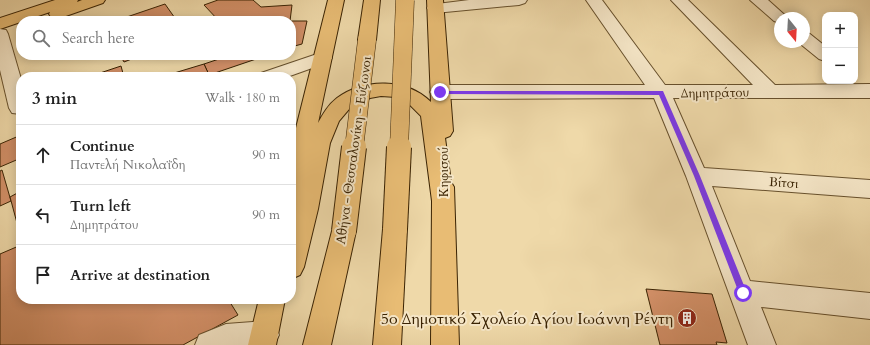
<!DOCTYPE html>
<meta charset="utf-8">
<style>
body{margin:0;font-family:Cardo,serif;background:#f2f2f2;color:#222}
.controls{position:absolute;right:12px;top:12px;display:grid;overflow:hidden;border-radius:8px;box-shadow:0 2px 10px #0003}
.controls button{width:36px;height:36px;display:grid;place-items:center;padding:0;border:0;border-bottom:1px solid #e0e0e0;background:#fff;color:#222;font:20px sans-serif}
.compass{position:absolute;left:774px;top:12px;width:36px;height:36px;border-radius:50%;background:#fff;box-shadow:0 2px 10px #0003;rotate:162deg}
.stop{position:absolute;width:12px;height:12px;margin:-9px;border:3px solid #7c3aed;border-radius:50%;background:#fff}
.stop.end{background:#7c3aed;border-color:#fff;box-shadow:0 1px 4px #0008}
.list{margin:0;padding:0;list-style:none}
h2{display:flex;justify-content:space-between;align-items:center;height:52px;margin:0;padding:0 16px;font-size:17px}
h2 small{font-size:13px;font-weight:400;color:#767676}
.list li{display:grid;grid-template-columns:26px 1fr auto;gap:12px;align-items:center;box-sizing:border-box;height:60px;padding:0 16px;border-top:1px solid #e0e0e0}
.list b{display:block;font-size:15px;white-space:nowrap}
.list p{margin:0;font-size:13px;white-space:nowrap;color:#767676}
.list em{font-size:13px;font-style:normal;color:#767676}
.icon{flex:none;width:22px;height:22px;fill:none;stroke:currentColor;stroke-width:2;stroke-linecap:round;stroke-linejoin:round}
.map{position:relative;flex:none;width:870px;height:345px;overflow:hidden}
.search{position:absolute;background:#fff;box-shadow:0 2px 10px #0003;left:16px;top:16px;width:280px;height:44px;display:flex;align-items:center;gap:10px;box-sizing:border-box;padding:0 14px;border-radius:16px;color:#767676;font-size:15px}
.panel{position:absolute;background:#fff;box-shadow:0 2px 10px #0003;left:16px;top:72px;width:280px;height:232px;border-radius:16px}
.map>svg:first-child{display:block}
</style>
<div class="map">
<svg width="870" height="345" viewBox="0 0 870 345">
<rect width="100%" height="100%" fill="#efd9a9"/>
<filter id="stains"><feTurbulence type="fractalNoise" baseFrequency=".005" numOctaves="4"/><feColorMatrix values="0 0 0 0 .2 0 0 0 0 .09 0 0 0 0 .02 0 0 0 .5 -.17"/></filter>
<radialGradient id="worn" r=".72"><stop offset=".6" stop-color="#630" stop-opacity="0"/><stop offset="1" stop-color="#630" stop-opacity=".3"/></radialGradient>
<g fill="#d39068" stroke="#3a2303">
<path d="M218,0H253L261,7L292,5L290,21H219L204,5Z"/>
<path d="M165,4L177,21H115Z"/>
<path d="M291,21H307L302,44L291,47Z"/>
<path d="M120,55H142L124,62Z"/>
<path d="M231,55H268L209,75L204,64Z"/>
<path d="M204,64L210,77H161Z"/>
<path d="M121,66L124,77H88Z"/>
<path d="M21,135V158L0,167V144Z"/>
<path d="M2,170L11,201L0,206V171Z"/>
<path d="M21,191V238L10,197Z"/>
<path d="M21,245V299H228L238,315L183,345H0V254Z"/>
<path d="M646,289L712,294L727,343L716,342L717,345H660Z"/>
</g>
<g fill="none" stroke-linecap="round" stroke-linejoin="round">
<defs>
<g id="minor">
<path d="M469,0H527L525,3L519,5L435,13L429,11L427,8L429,5Z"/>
<path d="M586,0H602L665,85H753L671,0H688L775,85L870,84V98H673L704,168L870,180V198L712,186L750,281L870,293V319L761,307L776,345H748L686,176L654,98L440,99L433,97L430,92L433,87L440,85H645Z"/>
<path d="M750,0H768L788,18H780V23L774,21Z"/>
<path d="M0,29L6,30L8,34L21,79V114L12,113L9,108L0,70Z"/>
<path d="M804,33L810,34L825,46V61L819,59L798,42H804Z"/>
<path d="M323,52L329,54L332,58L329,62L287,77H259L261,73Z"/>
<path d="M265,321L275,325L279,335L274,345H195L199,335L226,324Z"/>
</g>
<g id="major">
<path d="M55,0H78L77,2L82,0H105L103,3L63,17L57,19L51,17L49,14L50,12L0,29V18Z"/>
<path d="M328,0H344L318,123C323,114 328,105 337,98C364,78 407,78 431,102L427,0H443L453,131L450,136L445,138L451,182L454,187L459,345H431L432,201L421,116L409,104L396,97L381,96L370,98L350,108L339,121L330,143L318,209L304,267L300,275L291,279V222L294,209L291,210V148Z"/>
<path d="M259,299H285L276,345H248Z"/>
</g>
<g id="highway">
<path d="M364,0H380L376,40L373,44L367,45L361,44L358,40Z"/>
<path d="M395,219L403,222L407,229L401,345H373L383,229L387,222Z"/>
<path d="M344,221L353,224L356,231L331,345H303L332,231L335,224Z"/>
</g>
</defs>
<use href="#minor" stroke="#67502c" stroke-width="2"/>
<use href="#major" stroke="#3a2303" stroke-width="2"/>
<use href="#highway" stroke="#3a2303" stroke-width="2"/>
<use href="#minor" fill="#f5e6c7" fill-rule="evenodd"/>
<use href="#major" fill="#e8bc74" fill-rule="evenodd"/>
<use href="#highway" fill="#e8bc74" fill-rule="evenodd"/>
<defs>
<g id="highway-bridge-far1">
<path d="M354,148L367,40"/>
<path d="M399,148L405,0"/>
</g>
<g id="highway-bridge">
<path d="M395,229L399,147"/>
<path d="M344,231L354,147"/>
</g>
</defs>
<use href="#highway-bridge-far1" stroke="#3a2303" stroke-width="19" stroke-linecap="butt"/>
<use href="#highway-bridge" stroke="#3a2303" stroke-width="26" stroke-linecap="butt"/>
<use href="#highway-bridge-far1" stroke="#e8bc74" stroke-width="18"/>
<use href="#highway-bridge" stroke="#e8bc74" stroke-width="24"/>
</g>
<path fill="#7c3aed" d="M438,91H663L700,176L747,293L746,296L743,297L739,293L694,176L659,95L440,94L437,92Z"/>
<defs>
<symbol id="building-disc" viewBox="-11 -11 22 22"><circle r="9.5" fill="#8f2418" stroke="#f5e6c7"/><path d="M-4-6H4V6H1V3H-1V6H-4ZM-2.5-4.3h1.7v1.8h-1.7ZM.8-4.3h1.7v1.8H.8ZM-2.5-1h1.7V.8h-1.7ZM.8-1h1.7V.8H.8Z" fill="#fff"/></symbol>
</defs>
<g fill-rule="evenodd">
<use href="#building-disc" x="676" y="307" width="22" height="22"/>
</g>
<g text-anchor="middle" stroke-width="4" stroke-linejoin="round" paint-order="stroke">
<g font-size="13" fill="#3a2303" stroke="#f5e6c7">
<text transform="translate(715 92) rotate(-1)" y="5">Δημητράτου</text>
<text transform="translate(353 150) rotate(-82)" y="5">Αθήνα - Θεσσαλονίκη - Εύζωνοι</text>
<text transform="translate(443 172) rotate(-90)" y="5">Κηφισού</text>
<text transform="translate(784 182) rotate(4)" y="5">Βίτσι</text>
</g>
<g font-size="16" fill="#3a2303" stroke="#f5e6c7" text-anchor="end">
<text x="673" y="324">5ο Δημοτικό Σχολείο Αγίου Ιωάννη Ρέντη</text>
</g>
</g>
<rect width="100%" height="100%" filter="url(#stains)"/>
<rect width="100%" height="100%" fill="url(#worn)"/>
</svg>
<div class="controls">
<button>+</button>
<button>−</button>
</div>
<svg class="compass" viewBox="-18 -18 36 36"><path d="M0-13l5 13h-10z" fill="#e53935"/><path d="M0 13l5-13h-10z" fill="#767676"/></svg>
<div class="stop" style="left:743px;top:293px"></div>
<div class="stop end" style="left:440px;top:92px"></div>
<div class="search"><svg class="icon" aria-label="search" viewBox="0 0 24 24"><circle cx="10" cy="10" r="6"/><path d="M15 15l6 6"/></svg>Search here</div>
<section class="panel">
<h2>3 min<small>Walk · 180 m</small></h2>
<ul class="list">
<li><svg class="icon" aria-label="ahead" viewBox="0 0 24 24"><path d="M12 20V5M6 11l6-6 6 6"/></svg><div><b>Continue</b><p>Παντελή Νικολαΐδη</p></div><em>90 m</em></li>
<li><svg class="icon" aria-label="left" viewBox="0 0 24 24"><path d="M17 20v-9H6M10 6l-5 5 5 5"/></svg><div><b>Turn left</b><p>Δημητράτου</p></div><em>90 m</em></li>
<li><svg class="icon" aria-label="arrive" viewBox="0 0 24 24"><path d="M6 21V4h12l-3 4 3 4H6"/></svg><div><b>Arrive at destination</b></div></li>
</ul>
</section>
</div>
